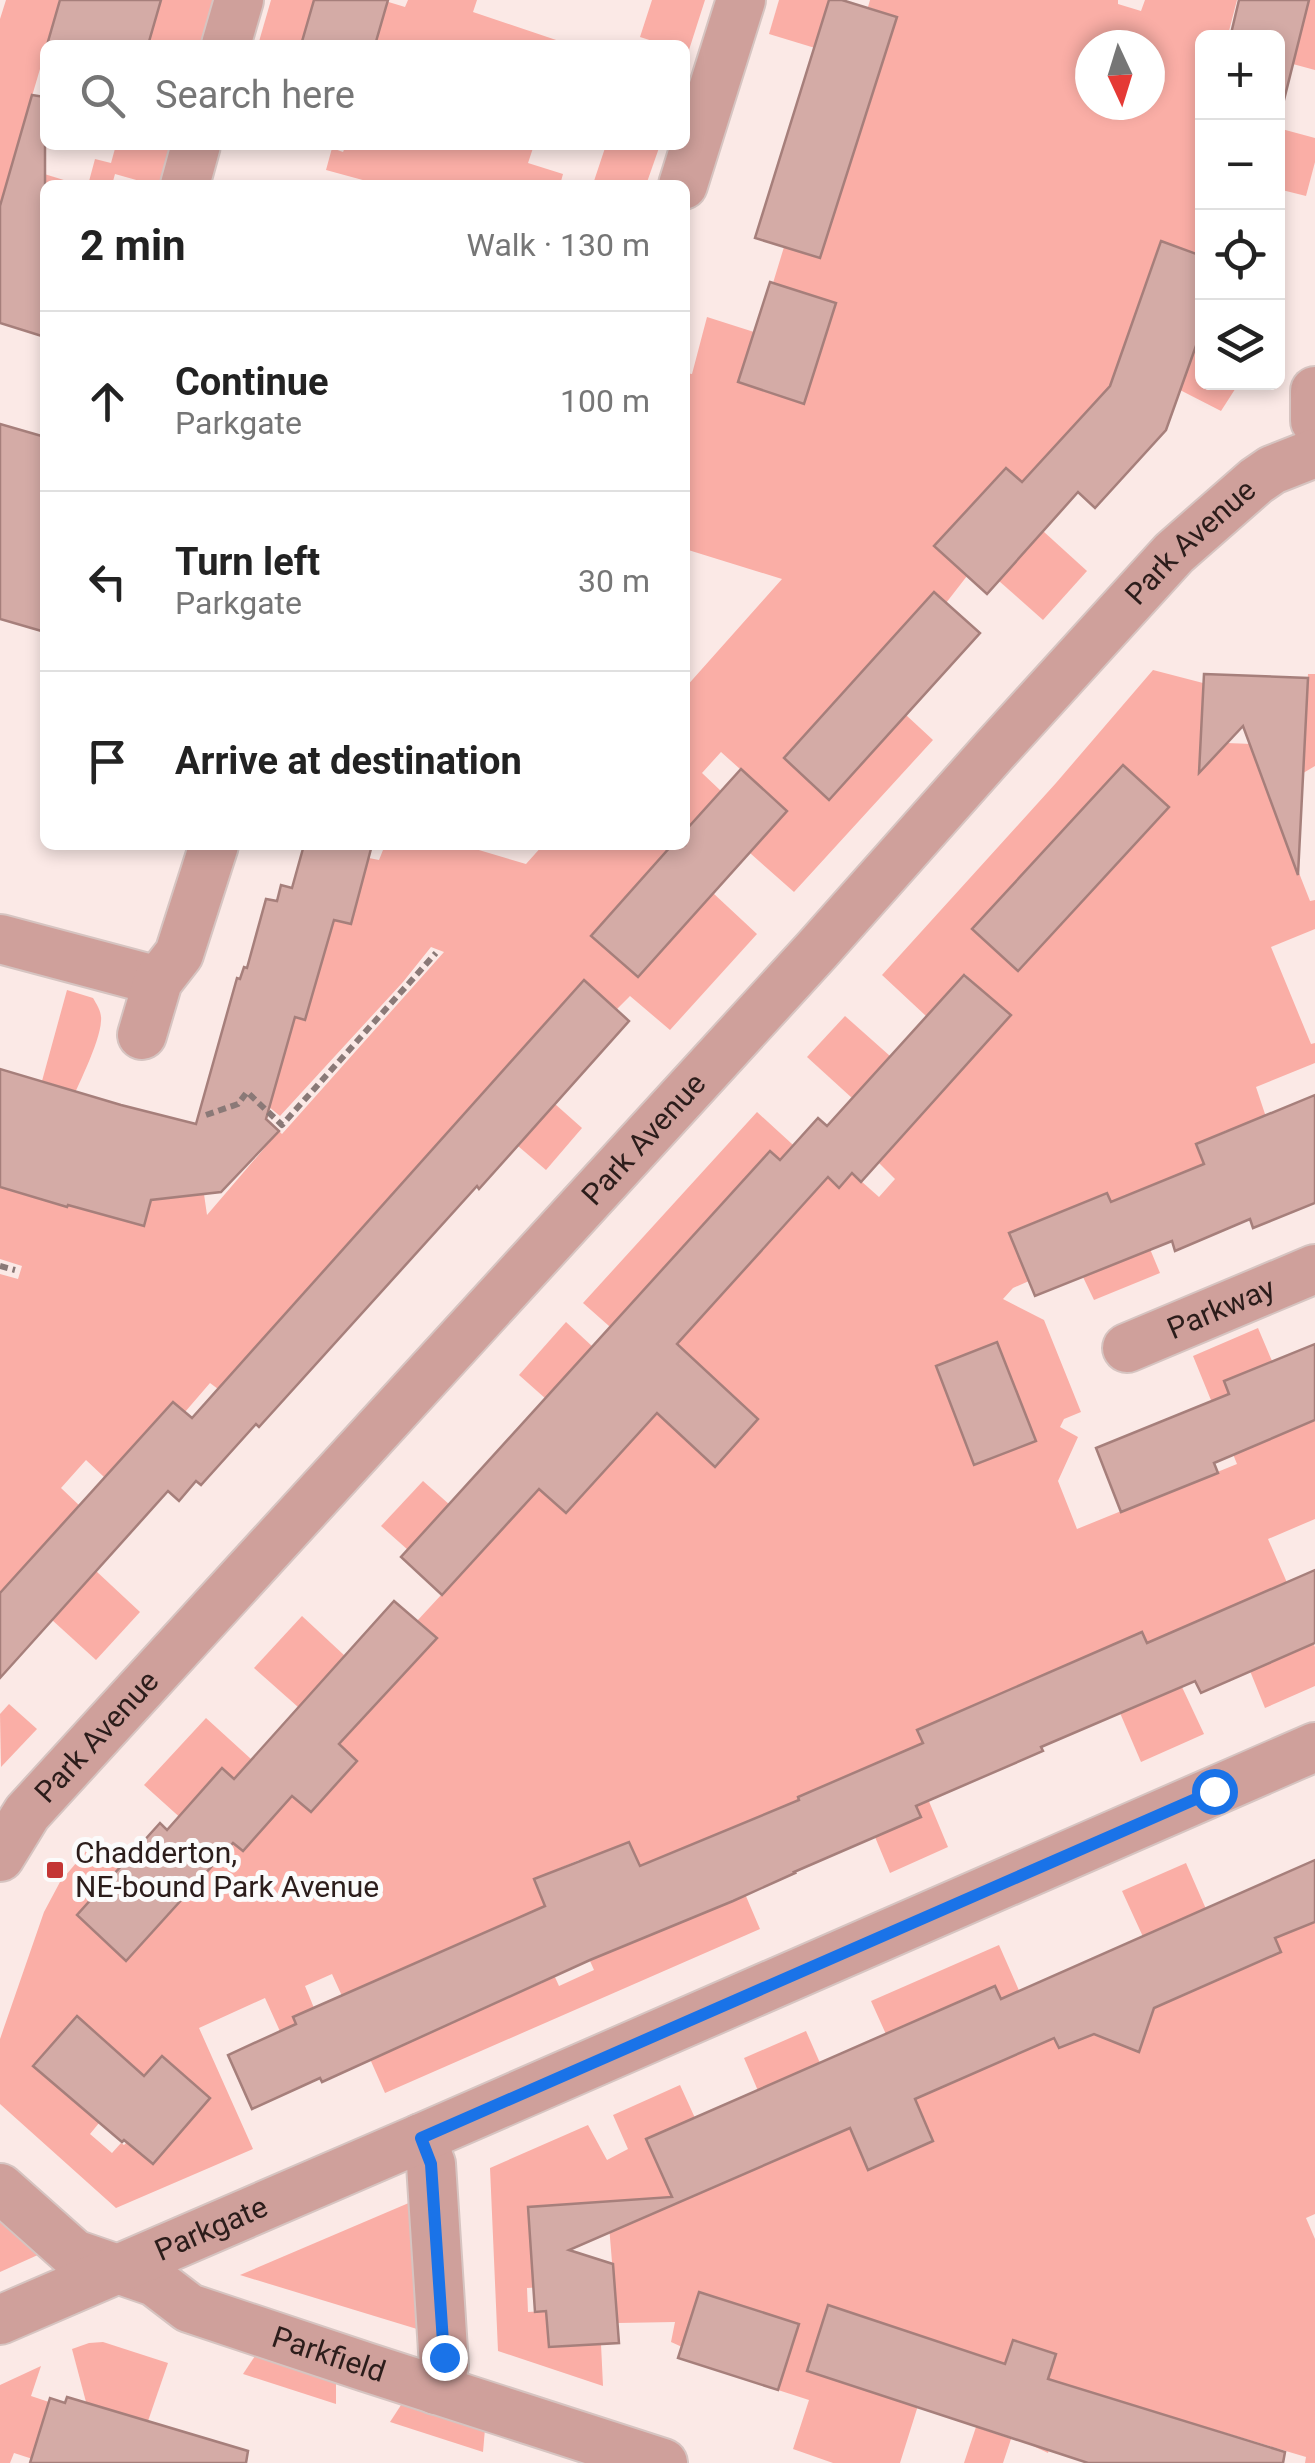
<!DOCTYPE html>
<meta charset="utf-8">
<style>
body{margin:0;font-family:Roboto,sans-serif;background:#f6f6f6;color:#222}
.controls{position:absolute;right:30px;top:30px;display:grid;overflow:hidden;border-radius:15px;box-shadow:0 5px 15px #0003}
.controls button{width:90px;height:90px;display:grid;place-items:center;padding:0;border:0;border-bottom:2px solid #e0e0e0;background:#fff;color:#222;font:50px sans-serif}
.compass{position:absolute;left:1075px;top:30px;width:90px;height:90px;border-radius:50%;background:#fff;box-shadow:0 5px 15px #0003;rotate:176deg}
.stop{position:absolute;width:30px;height:30px;margin:-22px;border:8px solid #1a73e8;border-radius:50%;background:#fff}
.stop.end{background:#1a73e8;border-color:#fff;box-shadow:0 2px 10px #0008}
.list{margin:0;padding:0;list-style:none}
h2{display:flex;justify-content:space-between;align-items:center;height:130px;margin:0;padding:0 40px;font-size:42px}
h2 small{font-size:32px;font-weight:400;color:#767676}
.list li{display:grid;grid-template-columns:65px 1fr auto;gap:30px;align-items:center;box-sizing:border-box;height:180px;padding:0 40px;border-top:2px solid #e0e0e0}
.list b{display:block;font-size:38px;white-space:nowrap}
.list p{margin:0;font-size:32px;white-space:nowrap;color:#767676}
.list em{font-size:32px;font-style:normal;color:#767676}
.icon{flex:none;width:55px;height:55px;fill:none;stroke:currentColor;stroke-width:2;stroke-linecap:round;stroke-linejoin:round}
.map{position:relative;flex:none;width:1315px;height:2463px;overflow:hidden}
.search{position:absolute;background:#fff;box-shadow:0 5px 15px #0003;left:40px;top:40px;width:650px;height:110px;display:flex;align-items:center;gap:25px;box-sizing:border-box;padding:0 35px;border-radius:15px;color:#767676;font-size:38px}
.panel{position:absolute;background:#fff;box-shadow:0 5px 15px #0003;left:40px;top:180px;width:650px;height:670px;border-radius:15px}
.map>svg:first-child{display:block}
</style>
<div class="map">
<svg width="1315" height="2463" viewBox="0 0 1315 2463">
<rect width="100%" height="100%" fill="#fbe9e6"/>
<g fill="#faaea6" fill-rule="evenodd">
<path d="M6,0H59L57,12L150,39L160,5L149,0H216L204,45H45V52L12,164L80,185H45L0,211V19Z"/>
<path d="M271,0H314L301,45H258Z"/>
<path d="M382,0L405,7L408,0H477L473,12L571,45H375L384,13Z"/>
<path d="M652,0H705L688,53L685,52V45H665L640,37Z"/>
<path d="M779,0H829L815,48L769,34Z"/>
<path d="M870,0H1118V4L1141,11L1145,0H1237L1229,31L1250,37L1202,38V141L1198,160L1202,162V256L1160,242L1126,339L1190,363L1202,329V382L1239,383L1221,411L1180,390L1054,511L1005,468L935,545L967,576L946,603L934,592L784,758L829,799L906,715L933,740L794,892L750,853L787,811L721,752L702,773L721,791L685,831V688L782,579L685,549V373L692,374L707,317L754,332L738,382L804,403L836,303L773,283L784,247L820,257L852,159L815,146L827,106L866,117L897,17L868,7ZM1090,45H1150V105H1090Z"/>
<path d="M1309,0H1315V70L1278,60V44L1296,48Z"/>
<path d="M1278,128L1315,138V162L1306,196L1278,189Z"/>
<path d="M116,145H175L164,185H154L115,174L112,185H88L95,159L111,163Z"/>
<path d="M346,145H534L528,163L563,174L560,185H381L326,170L332,148L343,152Z"/>
<path d="M606,145H660L646,185L593,184Z"/>
<path d="M1043,531L1087,571L1043,620L999,581Z"/>
<path d="M1153,670L1203,683L1201,742L1304,746L1308,674H1315V766L1268,794L1310,901L1315,900V929L1271,947L1311,1044L1315,1043V1063L1256,1087L1272,1135L1236,1150L1227,1130L1196,1144L1204,1164L1149,1186L1171,1240L1150,1249L1160,1273L1094,1300L1083,1277L1133,1256L1107,1193L1010,1233L1029,1281L1013,1288L1003,1299L1044,1320L1081,1412L1064,1419L1060,1427L1078,1437L1058,1481L1077,1529L1237,1464L1193,1356L1258,1328L1272,1361L1224,1382L1251,1447L1315,1420V1519L1268,1539L1315,1647V1686L1265,1708L1250,1671L1147,1645L918,1731L925,1748L910,1756L948,1847L890,1873L875,1837L921,1817L894,1756L798,1797L815,1837L768,1813L719,1833L760,1929L385,2093L370,2059L417,2038L389,1974L342,1996L332,1974L305,1986L314,2008L293,2018L313,2061L297,2069L265,1998L199,2028L253,2149L116,2208L0,2104V2039L44,1912L60,1882L93,1843L120,1869L77,1915L108,1944L205,1840L144,1785L206,1718L251,1759L233,1779L221,1769L207,1785L217,1795L201,1814L243,1851L292,1796L311,1812L357,1761L339,1744L436,1638L417,1621L539,1489L566,1513L614,1461L652,1364L583,1303L757,1112L839,1187L852,1173L879,1197L895,1179L879,1163L1010,1015L965,974L926,1016L882,975L1056,783ZM1123,765L1168,807L1017,971L972,929ZM769,1152L815,1191L665,1357L620,1316ZM997,1343L1036,1441L974,1465L936,1366ZM629,1842L641,1868L620,1947L590,1961L594,1970L559,1986L528,1917L546,1908L534,1879L579,1860L591,1889L587,1860ZM515,1920L542,1983L448,2024ZM77,2016L144,2076L162,2057L210,2098L153,2163L127,2142L124,2145L121,2143L112,2153L90,2134L99,2123L33,2067Z"/>
<path d="M385,845H462L526,864L543,845H672L591,936L638,977L713,893L757,934L670,1030L630,996L616,1010L583,981L218,1389L210,1383L185,1412L173,1402L104,1477L86,1460L61,1488L80,1506L0,1593V1274L18,1279L22,1266L0,1259V1174L67,1207L74,1184L166,1148L204,1194L207,1215L279,1131L282,1134L444,952L431,947L403,982L280,1116L245,1087L295,1017L305,1019L333,920L351,924L369,858L379,860Z"/>
<path d="M67,990L93,998C97,1005 102,1012 101,1021C100,1043 76,1089 67,1111L47,1105L53,1084L42,1081Z"/>
<path d="M845,1016L890,1056L852,1098L807,1057Z"/>
<path d="M555,1104L582,1128L546,1170L518,1146Z"/>
<path d="M566,1322L593,1347L546,1399L519,1375Z"/>
<path d="M423,1481L450,1505L408,1550L381,1526Z"/>
<path d="M96,1571L140,1612L96,1660L51,1619Z"/>
<path d="M302,1616L345,1656L298,1707L254,1668Z"/>
<path d="M1182,1687L1204,1734L1141,1762L1120,1713Z"/>
<path d="M9,1704L37,1729L1,1767L0,1714Z"/>
<path d="M1186,1863L1206,1909L1157,1931L1186,1994L1280,1952L1260,1903L1315,1922V2214L1306,2218L1315,2239V2463H1305L1306,2457L1068,2386L1048,2453L1029,2444L1056,2354L1013,2341L1005,2364L926,2380L900,2463H833L793,2449L809,2400L778,2390L671,2342L675,2322L617,2323L607,2201L528,2208L545,2287L527,2288L528,2312L546,2311L549,2347L601,2344L603,2386L498,2351L490,2168L588,2125L607,2160L628,2149L613,2115L680,2085L695,2118L646,2139L675,2203L779,2140L744,2058L806,2031L820,2063L913,2094L871,2001L999,1945L1021,1995L1033,1991L1059,2048L1112,2026L1119,2044L1131,2049L1141,2045L1145,2035L1136,2015L1150,1952L1122,1891ZM995,1986L1003,2003L927,2092L899,2028ZM828,2306L927,2338L906,2404L807,2371Z"/>
<path d="M411,2202L417,2329L240,2275Z"/>
<path d="M0,2217L40,2254L0,2272Z"/>
<path d="M103,2342L168,2363L148,2421L86,2402L72,2349L89,2343Z"/>
<path d="M255,2356L336,2382V2404L243,2374Z"/>
<path d="M41,2366L31,2396L49,2402L35,2445L65,2455L45,2463L14,2453L10,2463H0V2385Z"/>
<path d="M403,2402L485,2429L483,2452L390,2422Z"/>
<path d="M976,2427L1011,2439L1003,2463H964Z"/>
</g>
<g fill="#d4aba6" stroke="#a67f7b" stroke-width="2.5">
<path d="M60,0H161L148,45H47Z"/>
<path d="M314,0H388L375,45H301Z"/>
<path d="M829,0H842L897,17L820,258L755,238Z"/>
<path d="M1239,0H1309L1278,124V38H1230Z"/>
<path d="M32,95L45,97V337L0,323V206Z"/>
<path d="M1161,241L1202,256V329L1166,430L1095,508L1078,492L987,594L934,546L1006,468L1022,482L1110,386Z"/>
<path d="M770,282L836,303L804,404L738,382Z"/>
<path d="M0,424L45,437V632L0,619Z"/>
<path d="M934,592L980,633L829,800L784,758Z"/>
<path d="M1204,674L1308,678L1298,875L1243,726L1199,773Z"/>
<path d="M1123,765L1169,807L1018,971L972,929Z"/>
<path d="M741,769L787,811L638,977L591,936L672,845H685V831Z"/>
<path d="M304,845H372L351,924L334,920L305,1020L295,1017L266,1119L279,1131L221,1192L151,1200L144,1226L68,1205L67,1207L0,1187V1069L121,1105L196,1124L237,978L240,979L244,967L247,968L266,899L277,901L281,885L292,888Z"/>
<path d="M964,975L1011,1015L861,1182L852,1173L839,1188L828,1177L677,1344L758,1419L715,1467L657,1413L566,1513L539,1489L442,1595L401,1557L770,1151L780,1160L818,1118L827,1126Z"/>
<path d="M584,980L629,1021L479,1189L477,1186L259,1427L256,1424L201,1485L196,1481L179,1501L168,1491L0,1678V1593L173,1402L192,1418Z"/>
<path d="M1315,1095V1203L1253,1228L1250,1219L1175,1251L1172,1241L1035,1296L1009,1233L1107,1193L1111,1202L1204,1164L1196,1144Z"/>
<path d="M997,1342L1036,1441L974,1465L936,1366Z"/>
<path d="M1315,1344V1420L1214,1463L1218,1473L1121,1512L1096,1448L1229,1394L1224,1381Z"/>
<path d="M1315,1570V1643L1201,1693L1195,1681L1041,1747L1043,1751L916,1806L921,1817L794,1872L795,1873L733,1901L590,1960L322,2082L320,2078L252,2109L228,2055L296,2024L293,2017L545,1906L534,1879L629,1842L640,1866L799,1800L798,1797L923,1743L917,1730L1142,1632L1147,1643Z"/>
<path d="M394,1601L437,1638L339,1744L357,1761L311,1812L292,1796L243,1851L233,1843L126,1961L77,1915L160,1823L167,1830L222,1768L234,1779Z"/>
<path d="M1315,1860V1922L1275,1938L1281,1952L1154,2008L1139,2052L1094,2034L1059,2048L1054,2038L915,2099L933,2141L868,2170L850,2128L569,2250L613,2264L619,2343L549,2347L546,2311L535,2312L528,2207L672,2197L646,2139L995,1986L1001,1999Z"/>
<path d="M77,2016L144,2076L162,2056L210,2098L153,2164L124,2140L122,2142L33,2066Z"/>
<path d="M699,2292L799,2324L778,2390L678,2358Z"/>
<path d="M828,2305L1005,2364L1013,2340L1056,2354L1048,2379L1285,2452L1283,2463H1088L807,2371Z"/>
<path d="M67,2397L248,2451L246,2463H30L50,2398L65,2403Z"/>
</g>
<g fill="none" stroke-linecap="round" stroke-linejoin="round">
<defs>
<g id="minor">
<path d="M226,45L239,0"/>
<path d="M185,185L196,145"/>
<path d="M683,185L741,0"/>
<path d="M1315,391V421"/>
<path d="M0,939L158,981"/>
<path d="M142,1035L158,981L179,954L214,845"/>
<path id="s1" d="M1127,1348L1315,1269"/>
<path id="s2" d="M0,1857L27,1813L817,950L993,752L1174,553L1256,481L1272,470L1315,453"/>
<path d="M421,2138L431,2164L444,2366L436,2390"/>
<path id="s3" d="M0,2188L74,2254L155,2282L189,2308L366,2367L663,2463"/>
<path id="s4" d="M0,2320L421,2138L1315,1747"/>
</g>
</defs>
<use href="#minor" stroke="#d6c4c1" stroke-width="52"/>
<g stroke="#8a7977" stroke-width="6" stroke-dasharray="8 5" stroke-linecap="butt">
<path d="M206,1115L238,1104L247,1092L282,1125L436,953"/>
<path d="M0,1266L15,1270"/>
</g>
<use href="#minor" stroke="#cfa09b" stroke-width="48"/>
</g>
<g fill="none" stroke-linecap="round" stroke-linejoin="round">
<path stroke="#1a73e8" stroke-width="12" d="M444,2357L431,2164L421,2138L1214,1791"/>
</g>
<rect fill="#c43534" stroke="#fbfbfb" stroke-width="4" x="45" y="1860" width="20" height="20" rx="5"/>
<g text-anchor="middle" stroke-width="10" stroke-linejoin="round" paint-order="stroke">
<g font-size="30" fill="#2c1d1b" stroke="#fbfbfb">
<text dy="10" stroke="none"><textPath href="#s2" startOffset="1775">Park Avenue</textPath></text>
<text dy="10" stroke="none"><textPath href="#s2" startOffset="965">Park Avenue</textPath></text>
<text dy="10" stroke="none"><textPath href="#s1" startOffset="102">Parkway</textPath></text>
<text dy="10" stroke="none"><textPath href="#s2" startOffset="155">Park Avenue</textPath></text>
<text dy="10" stroke="none"><textPath href="#s4" startOffset="230">Parkgate</textPath></text>
<text dy="10" stroke="none"><textPath href="#s3" startOffset="375">Parkfield</textPath></text>
</g>
<g font-size="30" fill="#2c1d1b" stroke="#fbfbfb" text-anchor="start">
<text x="75" y="1863">Chadderton,<tspan x="75" dy="34">NE-bound Park Avenue</tspan></text>
</g>
</g>
</svg>
<div class="controls">
<button>+</button>
<button>−</button>
<button><svg class="icon" aria-label="locate" viewBox="0 0 24 24"><circle cx="12" cy="12" r="6"/><path d="M12 2v4M12 18v4M2 12h4M18 12h4"/></svg></button>
<button><svg class="icon" aria-label="layers" viewBox="0 0 24 24"><path d="M12 4l9 5-9 5-9-5zM3 14l9 5 9-5"/></svg></button>
</div>
<svg class="compass" viewBox="-18 -18 36 36"><path d="M0-13l5 13h-10z" fill="#e53935"/><path d="M0 13l5-13h-10z" fill="#767676"/></svg>
<div class="stop" style="left:1214px;top:1791px"></div>
<div class="stop end" style="left:444px;top:2357px"></div>
<div class="search"><svg class="icon" aria-label="search" viewBox="0 0 24 24"><circle cx="10" cy="10" r="6"/><path d="M15 15l6 6"/></svg>Search here</div>
<section class="panel">
<h2>2 min<small>Walk · 130 m</small></h2>
<ul class="list">
<li><svg class="icon" aria-label="ahead" viewBox="0 0 24 24"><path d="M12 20V5M6 11l6-6 6 6"/></svg><div><b>Continue</b><p>Parkgate</p></div><em>100 m</em></li>
<li><svg class="icon" aria-label="left" viewBox="0 0 24 24"><path d="M17 20v-9H6M10 6l-5 5 5 5"/></svg><div><b>Turn left</b><p>Parkgate</p></div><em>30 m</em></li>
<li><svg class="icon" aria-label="arrive" viewBox="0 0 24 24"><path d="M6 21V4h12l-3 4 3 4H6"/></svg><div><b>Arrive at destination</b></div></li>
</ul>
</section>
</div>
